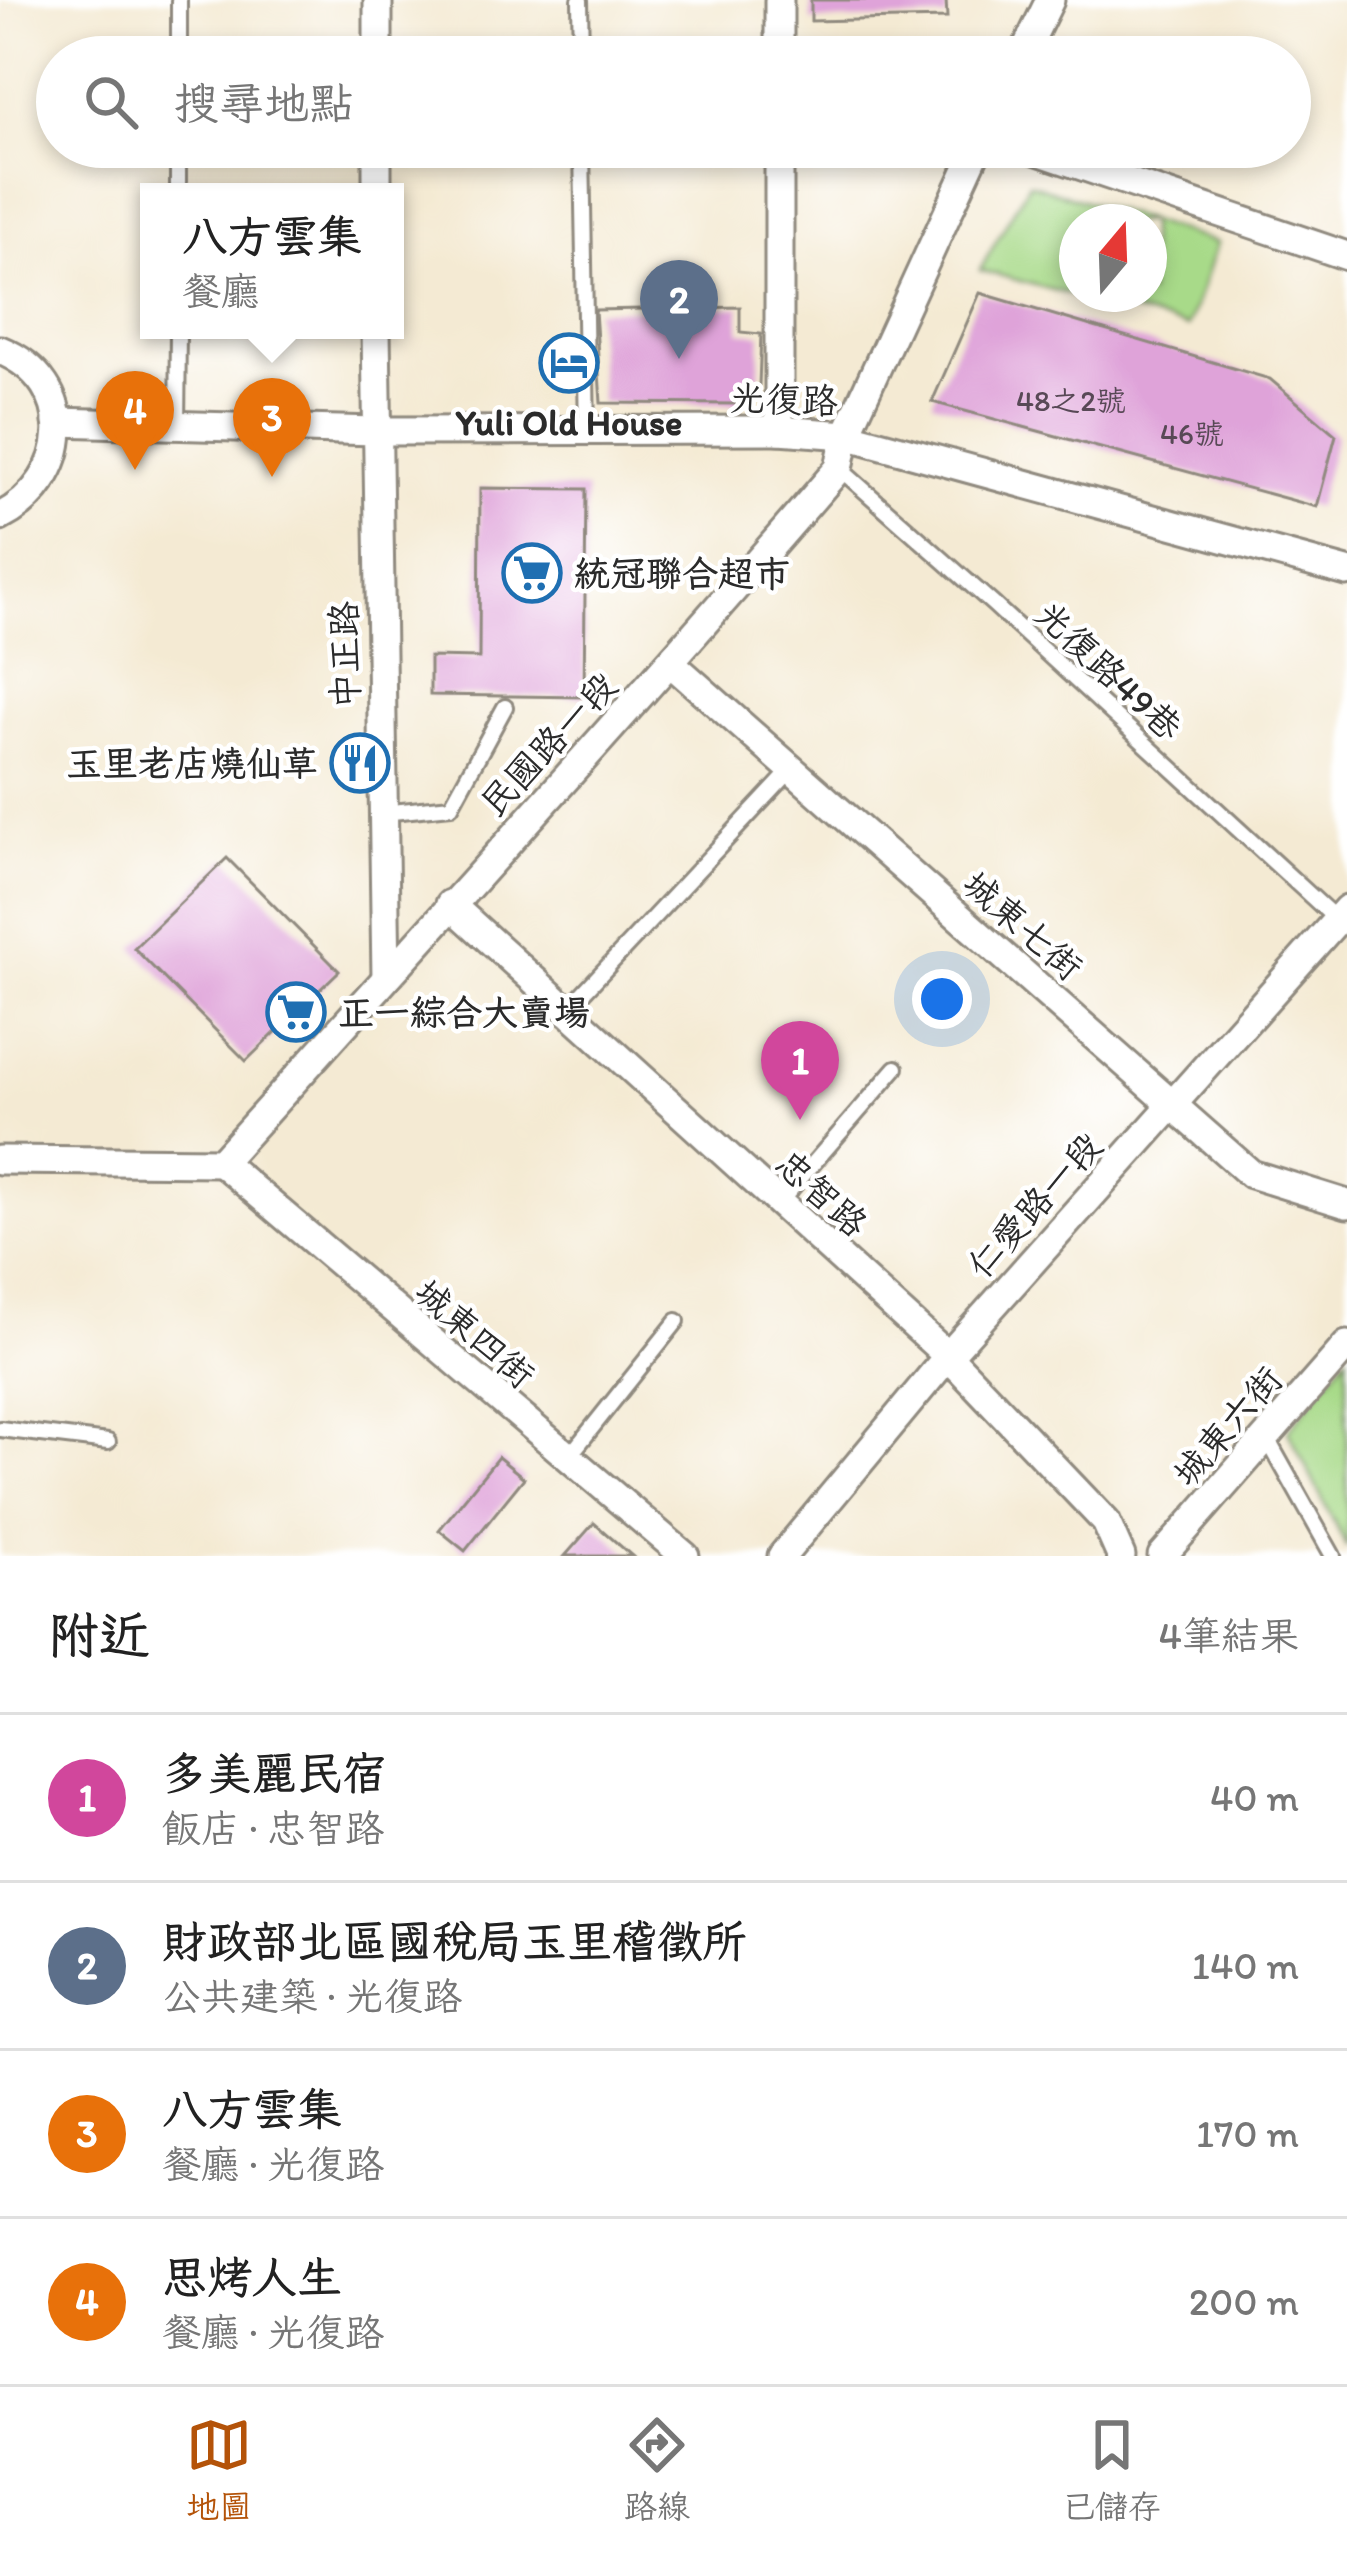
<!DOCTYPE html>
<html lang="zh-TW">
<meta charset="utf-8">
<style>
body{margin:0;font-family:Itim,"LXGW WenKai TC",sans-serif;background:#f6f6f6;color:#222}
.compass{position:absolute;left:1059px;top:204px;width:108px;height:108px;border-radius:50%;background:#fff;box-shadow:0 6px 18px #0003;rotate:19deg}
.you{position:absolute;left:942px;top:999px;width:42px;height:42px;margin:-30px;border:9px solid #fff;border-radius:50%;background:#1a73e8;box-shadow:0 0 0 18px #1a73e833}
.badge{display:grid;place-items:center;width:78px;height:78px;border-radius:50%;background:#b45309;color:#fff;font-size:39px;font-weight:700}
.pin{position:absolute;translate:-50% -99px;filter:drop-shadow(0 3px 6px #0008)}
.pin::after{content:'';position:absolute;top:63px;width:42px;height:36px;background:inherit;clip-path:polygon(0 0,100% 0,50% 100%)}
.popup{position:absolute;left:140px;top:183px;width:264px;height:156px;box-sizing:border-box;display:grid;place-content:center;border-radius:0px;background:#fff;filter:drop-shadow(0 3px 9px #0005);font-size:39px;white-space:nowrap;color:#767676}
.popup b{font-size:45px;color:#222}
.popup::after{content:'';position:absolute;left:50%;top:100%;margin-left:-24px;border:24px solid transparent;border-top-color:#fff}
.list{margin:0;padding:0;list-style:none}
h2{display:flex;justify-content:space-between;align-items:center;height:156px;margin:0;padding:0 48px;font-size:51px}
h2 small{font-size:39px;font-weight:400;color:#767676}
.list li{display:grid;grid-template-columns:78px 1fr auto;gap:36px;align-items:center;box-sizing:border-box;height:168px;padding:0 48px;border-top:3px solid #e0e0e0}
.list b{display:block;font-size:45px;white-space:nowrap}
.list p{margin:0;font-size:39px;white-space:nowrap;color:#767676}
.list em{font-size:39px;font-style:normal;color:#767676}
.icon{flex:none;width:66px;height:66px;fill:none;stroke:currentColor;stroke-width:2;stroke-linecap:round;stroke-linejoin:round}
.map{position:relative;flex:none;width:1347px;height:1556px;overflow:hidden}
.search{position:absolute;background:#fff;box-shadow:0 6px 18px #0003;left:36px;right:36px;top:36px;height:132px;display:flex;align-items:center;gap:30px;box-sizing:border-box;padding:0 42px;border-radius:66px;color:#767676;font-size:45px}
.sheet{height:828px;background:#fff}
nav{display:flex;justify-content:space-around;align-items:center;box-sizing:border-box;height:168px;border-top:3px solid #e0e0e0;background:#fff;font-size:33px;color:#767676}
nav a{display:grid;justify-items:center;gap:6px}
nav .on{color:#b45309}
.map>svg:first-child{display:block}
</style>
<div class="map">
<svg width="1347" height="1556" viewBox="0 0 1347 1556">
<rect width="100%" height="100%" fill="#fff"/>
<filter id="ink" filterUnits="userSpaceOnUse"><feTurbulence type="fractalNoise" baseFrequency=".00833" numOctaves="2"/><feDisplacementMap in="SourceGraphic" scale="24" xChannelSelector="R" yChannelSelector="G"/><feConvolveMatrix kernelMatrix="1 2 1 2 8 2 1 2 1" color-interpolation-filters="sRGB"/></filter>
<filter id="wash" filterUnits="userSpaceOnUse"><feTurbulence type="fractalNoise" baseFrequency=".004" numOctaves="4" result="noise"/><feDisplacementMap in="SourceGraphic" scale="48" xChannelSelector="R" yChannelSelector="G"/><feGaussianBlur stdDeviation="2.7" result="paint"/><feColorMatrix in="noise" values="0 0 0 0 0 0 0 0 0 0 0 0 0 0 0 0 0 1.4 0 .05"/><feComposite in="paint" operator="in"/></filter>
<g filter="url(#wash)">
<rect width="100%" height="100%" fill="#f4ead3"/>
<g fill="#a8da89" stroke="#6a825a" stroke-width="3" fill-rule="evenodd">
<path d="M1029,183L1217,243L1188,327L980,270ZM1077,222H1149V294H1077Z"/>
<path d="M1347,1355V1548L1288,1431Z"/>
</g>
<g id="blocks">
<g fill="#dfa3d9">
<path d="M811,0H946L947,18L811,21Z"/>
<path d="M980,293L1270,379L1336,435L1317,507L932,402Z"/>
<path d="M740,307V332L761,334L759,385L739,404L601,403L595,310Z"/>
<path d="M480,488L586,489L584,697L430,695V657L479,658Z"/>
<path d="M227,858L339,971L246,1061L134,948Z"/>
<path d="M498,1457L524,1478L465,1551L439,1530Z"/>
<path d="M594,1523L632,1556H565Z"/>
</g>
</g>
</g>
<g filter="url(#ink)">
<use href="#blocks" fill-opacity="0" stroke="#908a7f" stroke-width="3"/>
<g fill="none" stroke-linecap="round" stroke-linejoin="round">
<defs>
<g id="lane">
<path d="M580,0L581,57"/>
<path d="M179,57V0"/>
<path d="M582,147L587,433"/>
<path d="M178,192V147"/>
<path d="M177,427L178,330"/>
<path d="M839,468L993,604L1336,919"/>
<path d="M382,813L451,806L505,707"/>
<path d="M567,1010L792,769"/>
<path d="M779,1203L896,1068"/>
<path d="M0,1429L108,1442"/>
<path d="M1265,1435L1333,1556"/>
<path d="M567,1459L677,1321"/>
</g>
<g id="street">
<path d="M779,0V57"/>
<path d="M378,57V0"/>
<path d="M1022,57L1050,0"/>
<path d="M779,147V430"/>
<path d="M1026,147L1347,256"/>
<path d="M377,192V147"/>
<path d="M376,330L386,978"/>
<path d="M0,350C81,383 73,480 0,517"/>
<path d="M57,422L376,431L779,430L846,435L1347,572"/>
<path d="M671,663L1251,1174L1347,1204"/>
<path d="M450,904L948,1356L1106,1522L1121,1556"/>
<path d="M0,1160L221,1162C428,931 637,703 839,468L846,435L978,147"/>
<path d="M221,1162L685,1556"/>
<path d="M782,1556L948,1356L1347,909"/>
<path d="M1162,1556L1347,1345"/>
</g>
</defs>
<use href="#lane" stroke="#908a7f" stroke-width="20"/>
<use href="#street" stroke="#908a7f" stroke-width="33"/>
<use href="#lane" stroke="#fff" stroke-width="14"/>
<use href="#street" stroke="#fff" stroke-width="27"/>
</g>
</g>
<defs>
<symbol id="hotel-ring" viewBox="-11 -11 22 22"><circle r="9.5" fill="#fff" stroke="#1f6fb2" stroke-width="1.5"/><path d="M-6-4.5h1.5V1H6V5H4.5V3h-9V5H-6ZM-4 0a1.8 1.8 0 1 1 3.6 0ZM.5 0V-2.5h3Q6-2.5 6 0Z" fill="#1f6fb2"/></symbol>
<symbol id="supermarket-ring" viewBox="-11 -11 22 22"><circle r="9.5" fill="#fff" stroke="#1f6fb2" stroke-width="1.5"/><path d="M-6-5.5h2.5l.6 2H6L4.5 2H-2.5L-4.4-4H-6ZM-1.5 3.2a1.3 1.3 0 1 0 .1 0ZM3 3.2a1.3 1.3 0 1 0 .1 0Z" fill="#1f6fb2"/></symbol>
<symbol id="restaurant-ring" viewBox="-11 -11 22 22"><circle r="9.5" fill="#fff" stroke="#1f6fb2" stroke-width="1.5"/><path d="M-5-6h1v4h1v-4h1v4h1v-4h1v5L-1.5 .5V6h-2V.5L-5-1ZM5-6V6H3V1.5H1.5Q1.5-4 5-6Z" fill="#1f6fb2"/></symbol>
</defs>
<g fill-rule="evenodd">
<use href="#hotel-ring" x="536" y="330" width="66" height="66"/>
<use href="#supermarket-ring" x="499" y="540" width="66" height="66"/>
<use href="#restaurant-ring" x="327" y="730" width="66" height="66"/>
<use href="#supermarket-ring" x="263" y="979" width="66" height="66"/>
</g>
<g text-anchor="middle" stroke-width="9" stroke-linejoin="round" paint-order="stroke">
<g font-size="30" fill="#584956">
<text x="1071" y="411">48之2號</text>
<text x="1192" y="444">46號</text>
</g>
<g font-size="36" fill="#2b2b2b" stroke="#fff">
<text transform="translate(784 399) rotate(2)" y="13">光復路</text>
<text transform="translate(344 655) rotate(-91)" y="13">中正路</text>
<text transform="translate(1109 670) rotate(43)" y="13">光復路49巷</text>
<text transform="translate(548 744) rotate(-47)" y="13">民國路一段</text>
<text transform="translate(1023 925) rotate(41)" y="13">城東七街</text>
<text transform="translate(822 1193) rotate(42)" y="13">忠智路</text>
<text transform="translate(1034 1205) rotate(-48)" y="13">仁愛路一段</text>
<text transform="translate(475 1333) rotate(41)" y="13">城東四街</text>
<text transform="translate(1227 1426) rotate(-49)" y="13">城東六街</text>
</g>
<g font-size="36" font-weight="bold" fill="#2b2b2b" stroke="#fff" text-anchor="start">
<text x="569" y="435" text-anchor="middle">Yuli Old House</text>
<text x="574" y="586">統冠聯合超市</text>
<text x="318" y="776" text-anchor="end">玉里老店燒仙草</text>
<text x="338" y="1025">正一綜合大賣場</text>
</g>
</g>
</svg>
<svg class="compass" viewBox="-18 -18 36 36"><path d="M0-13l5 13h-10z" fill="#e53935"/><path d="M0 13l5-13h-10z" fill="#767676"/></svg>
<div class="you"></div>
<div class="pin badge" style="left:800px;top:1120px;background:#d1479c">1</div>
<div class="pin badge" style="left:679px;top:359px;background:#5c6f8a">2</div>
<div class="pin badge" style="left:272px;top:477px;background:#e8710a">3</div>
<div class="popup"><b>八方雲集</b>餐廳</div>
<div class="pin badge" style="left:135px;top:470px;background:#e8710a">4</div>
<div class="search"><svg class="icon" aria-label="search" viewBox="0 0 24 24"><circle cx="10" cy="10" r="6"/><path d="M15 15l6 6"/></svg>搜尋地點</div>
</div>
<section class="sheet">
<h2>附近<small>4筆結果</small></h2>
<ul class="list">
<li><span class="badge" style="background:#d1479c">1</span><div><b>多美麗民宿</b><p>飯店 · 忠智路</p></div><em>40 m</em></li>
<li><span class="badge" style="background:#5c6f8a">2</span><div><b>財政部北區國稅局玉里稽徵所</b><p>公共建築 · 光復路</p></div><em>140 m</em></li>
<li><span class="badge" style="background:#e8710a">3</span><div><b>八方雲集</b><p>餐廳 · 光復路</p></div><em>170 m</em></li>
<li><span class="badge" style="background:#e8710a">4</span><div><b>思烤人生</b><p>餐廳 · 光復路</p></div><em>200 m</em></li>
</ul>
</section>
<nav>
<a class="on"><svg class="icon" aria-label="map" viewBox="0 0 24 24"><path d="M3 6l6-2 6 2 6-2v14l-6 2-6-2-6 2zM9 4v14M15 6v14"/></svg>地圖</a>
<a><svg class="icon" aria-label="directions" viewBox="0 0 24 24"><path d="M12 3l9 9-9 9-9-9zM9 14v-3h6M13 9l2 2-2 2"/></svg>路線</a>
<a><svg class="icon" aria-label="saved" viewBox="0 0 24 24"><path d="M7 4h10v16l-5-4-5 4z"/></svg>已儲存</a>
</nav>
